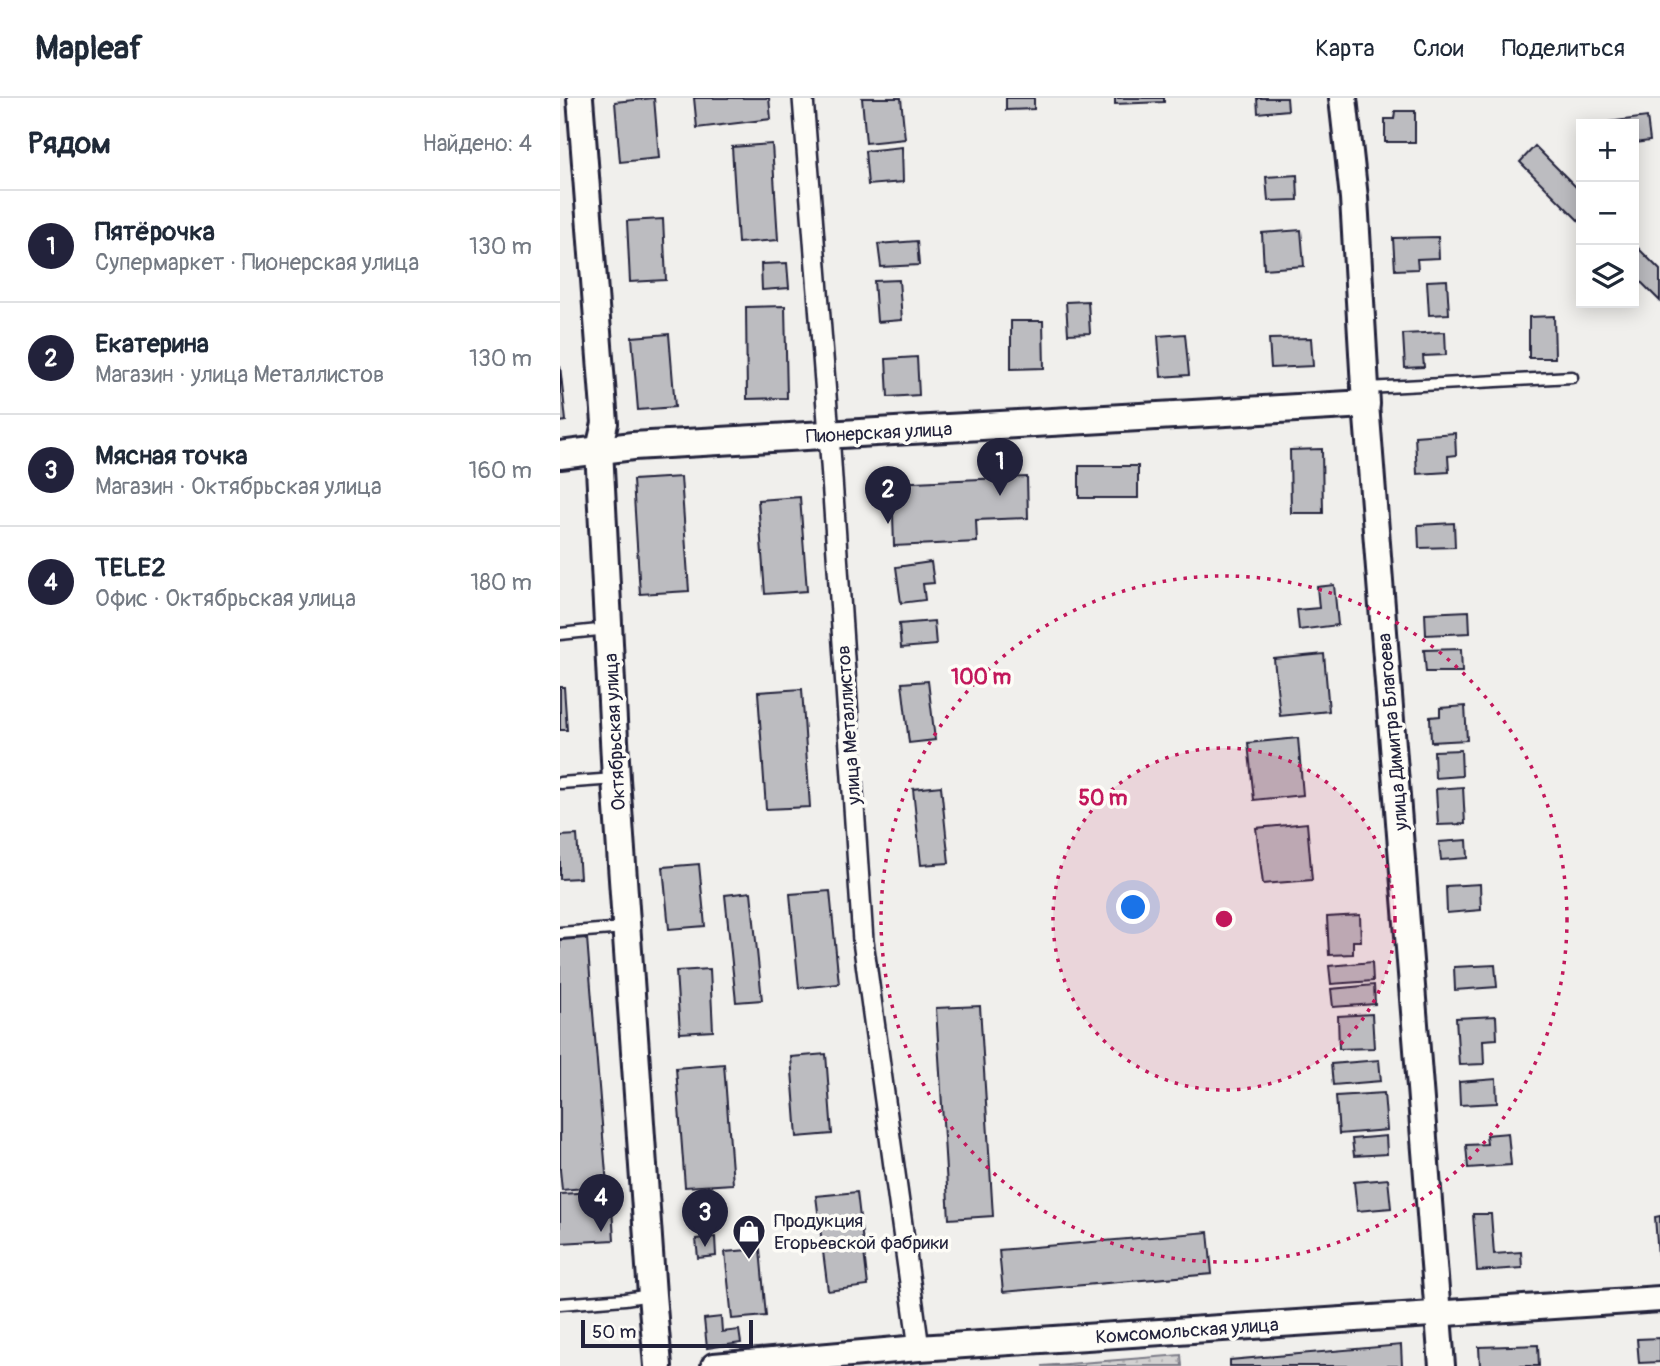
<!DOCTYPE html>
<html lang="ru">
<meta charset="utf-8">
<style>
body{margin:0;font-family:Pangolin,sans-serif;background:#f2f2f3;color:#1f2937}
.controls{position:absolute;right:21px;top:21px;display:grid;overflow:hidden;border-radius:0px;box-shadow:0 4px 18px #0003}
.controls button{width:63px;height:63px;display:grid;place-items:center;padding:0;border:0;border-bottom:2px solid #e0e1e3;background:#fff;color:#1f2937;font:35px sans-serif}
.scale{position:absolute;left:21px;bottom:18px;width:172px;box-sizing:border-box;padding-left:7px;border:4px solid #22223b;border-top:0;font-size:19px;line-height:24px;white-space:nowrap;color:#22223b;-webkit-text-stroke:5px #fdfcf7;paint-order:stroke}
.you{position:absolute;left:574px;top:810px;width:24px;height:24px;margin:-18px;border:5px solid #fff;border-radius:50%;background:#1a73e8;box-shadow:0 0 0 10px #1a73e833}
.badge{display:grid;place-items:center;width:46px;height:46px;border-radius:50%;background:#22223b;color:#fff;font-size:23px;font-weight:700}
.pin{position:absolute;translate:-50% -58px;filter:drop-shadow(0 2px 4px #0008)}
.pin::after{content:'';position:absolute;top:37px;width:24px;height:21px;background:inherit;clip-path:polygon(0 0,100% 0,50% 100%)}
.list{margin:0;padding:0;list-style:none}
h2{display:flex;justify-content:space-between;align-items:center;height:91px;margin:0;padding:0 28px;font-size:30px}
h2 small{font-size:23px;font-weight:400;color:#747a83}
.list li{display:grid;grid-template-columns:46px 1fr auto;gap:21px;align-items:center;box-sizing:border-box;height:112px;padding:0 28px;border-top:2px solid #e0e1e3}
.list b{display:block;font-size:26px;white-space:nowrap}
.list p{margin:0;font-size:23px;white-space:nowrap;color:#747a83}
.list em{font-size:23px;font-style:normal;color:#747a83}
.icon{flex:none;width:38px;height:38px;fill:none;stroke:currentColor;stroke-width:2;stroke-linecap:round;stroke-linejoin:round}
.map{position:relative;flex:none;width:1100px;height:1268px;overflow:hidden}
header{display:flex;align-items:center;gap:42px;box-sizing:border-box;height:98px;padding:0 35px;background:#fff;border-bottom:2px solid #e0e1e3}
header strong{font-size:33px}
nav{display:flex;gap:38px;margin-inline-start:auto;font-size:24px}
main{display:flex}
aside{flex:1;background:#fff}
.map>svg:first-child{display:block}
</style>
<header>
<strong>Mapleaf</strong>
<nav><a>Карта</a><a>Слои</a><a>Поделиться</a></nav>
</header>
<main>
<aside>
<h2>Рядом<small>Найдено: 4</small></h2>
<ul class="list">
<li><span class="badge">1</span><div><b>Пятёрочка</b><p>Супермаркет · Пионерская улица</p></div><em>130 m</em></li>
<li><span class="badge">2</span><div><b>Екатерина</b><p>Магазин · улица Металлистов</p></div><em>130 m</em></li>
<li><span class="badge">3</span><div><b>Мясная точка</b><p>Магазин · Октябрьская улица</p></div><em>160 m</em></li>
<li><span class="badge">4</span><div><b>TELE2</b><p>Офис · Октябрьская улица</p></div><em>180 m</em></li>
</ul>
</aside>
<div class="map">
<svg width="1100" height="1268" viewBox="0 0 1100 1268">
<defs>
<pattern id="park-dots" width="8" height="8" patternUnits="userSpaceOnUse" patternTransform="scale(1.75)"><rect width="8" height="8" fill="#d2d1d1"/><path d="M2 2h.1M6 6h.1" fill="none" stroke="#b4b3b4" stroke-width="1.8" stroke-linecap="round"/></pattern>
</defs>
<rect width="100%" height="100%" fill="#f0efec"/>
<filter id="ink" filterUnits="userSpaceOnUse"><feTurbulence type="fractalNoise" baseFrequency=".0143" numOctaves="2"/><feDisplacementMap in="SourceGraphic" scale="14" xChannelSelector="R" yChannelSelector="G"/><feConvolveMatrix kernelMatrix="1 2 1 2 8 2 1 2 1" color-interpolation-filters="sRGB"/></filter>
<g filter="url(#ink)">
<path fill="url(#park-dots)" stroke="#7a7a86" stroke-width="2" d="M621,1257L622,1268H482Z"/>
<g fill="#bcbcc0" stroke="#22223b" stroke-width="2">
<path d="M94,0L99,60L60,64L55,4Z"/>
<path d="M134,0H209L211,21L137,30Z"/>
<path d="M302,0H341L345,41L306,45Z"/>
<path d="M446,0H474V11L446,12Z"/>
<path d="M555,0H604V4L555,6Z"/>
<path d="M697,0H727L728,12L698,15Z"/>
<path d="M835,13H855V44H825V21H834Z"/>
<path d="M1087,19L1090,43L1074,45V26H1032Z"/>
<path d="M212,46L218,142L178,145L172,49Z"/>
<path d="M975,48L1021,94V125L960,64Z"/>
<path d="M342,49L343,84L308,87L305,53Z"/>
<path d="M737,77L738,102L708,103L706,79Z"/>
<path d="M103,121L106,182L70,184L67,123Z"/>
<path d="M741,132L744,168L704,171L702,135Z"/>
<path d="M878,139L879,160L857,161L858,171L835,172L833,140Z"/>
<path d="M357,143L359,167L321,169L318,146Z"/>
<path d="M1074,146L1100,172V203L1074,177Z"/>
<path d="M227,165L229,190L202,192L201,166Z"/>
<path d="M339,182L342,222L317,224L314,183Z"/>
<path d="M887,182L889,216L869,217L867,183Z"/>
<path d="M528,203L530,235L508,236L506,204Z"/>
<path d="M225,208L227,300L187,301L186,209Z"/>
<path d="M994,218L995,260H969V219Z"/>
<path d="M451,223H483L484,270L451,271Z"/>
<path d="M885,234L886,257L863,258L864,269L845,270L843,236Z"/>
<path d="M109,236L115,309L78,312L72,239Z"/>
<path d="M625,236L629,277L601,279L598,238Z"/>
<path d="M751,240L753,268L711,270L709,241Z"/>
<path d="M357,259L359,297L328,299L326,261Z"/>
<path d="M0,267L6,323L0,324Z"/>
<path d="M895,335L896,357L888,358L889,374L857,376L855,338Z"/>
<path d="M762,351L763,415H731L730,352Z"/>
<rect x="519" y="368" width="59" height="32"/>
<path d="M121,379L129,493L80,496L73,382Z"/>
<path d="M467,379L468,420L416,422L417,444L334,448L332,385Z"/>
<path d="M240,399L247,493L205,496L198,402Z"/>
<path d="M894,425L895,449L859,450L858,427Z"/>
<path d="M371,464L374,485L363,486L365,502L341,505L336,469Z"/>
<path d="M774,487L778,527L739,532L737,512L759,510L757,489Z"/>
<path d="M909,513L910,535L866,537L865,515Z"/>
<path d="M374,523L376,547L341,550L339,526Z"/>
<path d="M901,551L902,574H866L864,552Z"/>
<path d="M764,556L769,613L720,618L714,561Z"/>
<path d="M368,583L375,642L349,645L342,585Z"/>
<path d="M0,589H4L7,632H0Z"/>
<path d="M242,591L250,709L206,711L198,594Z"/>
<path d="M905,608L907,642L871,644L870,619L880,618V610Z"/>
<path d="M738,640L743,697L694,702L688,645Z"/>
<path d="M901,652L902,678L875,680L874,653Z"/>
<path d="M381,688L389,765L361,767L353,691Z"/>
<path d="M903,689L905,726L878,727L876,691Z"/>
<path d="M747,725L752,782L703,786L696,730Z"/>
<path d="M17,737L20,780L0,781V738Z"/>
<path d="M907,742L908,760L881,762L879,744Z"/>
<path d="M139,766L145,828L109,831L103,769Z"/>
<path d="M920,786L921,812L887,815L886,788Z"/>
<path d="M270,793L279,886L239,890L230,796Z"/>
<path d="M191,794L202,902L176,904L165,797Z"/>
<path d="M800,817L801,843H793V856L769,857L767,819Z"/>
<path d="M27,840L47,1088L2,1092L0,1072V842Z"/>
<path d="M812,864L813,883L771,886L769,868Z"/>
<path d="M935,867L937,889L895,892L894,869Z"/>
<path d="M150,871L153,933L120,935L116,873Z"/>
<path d="M814,887L815,906L773,909L771,891Z"/>
<path d="M420,908L433,1118L389,1121L376,910Z"/>
<path d="M812,916L814,950L779,951L778,918Z"/>
<path d="M936,918L937,941L923,942L924,966L899,967L896,920Z"/>
<path d="M266,956L272,1036L237,1039L231,959Z"/>
<path d="M819,962L821,983L773,987L771,966Z"/>
<path d="M164,966L173,1086L125,1089L116,970Z"/>
<path d="M936,981L937,1005L900,1007L899,984Z"/>
<path d="M824,995L827,1032L779,1036L776,998Z"/>
<path d="M948,1035L951,1067L908,1070L906,1047L927,1046L926,1037Z"/>
<path d="M826,1038L827,1056L794,1058L792,1041Z"/>
<path d="M828,1081L831,1110L797,1113L794,1084Z"/>
<path d="M51,1093L54,1142L0,1145V1096Z"/>
<path d="M297,1094L308,1188L268,1193L256,1098Z"/>
<path d="M913,1116H931L934,1156L961,1154L962,1170L917,1173Z"/>
<path d="M1100,1118V1158H1098L1095,1119Z"/>
<path d="M648,1134L652,1176L443,1194L439,1152Z"/>
<path d="M155,1139L156,1158L138,1160L136,1141Z"/>
<path d="M200,1151L206,1218L172,1221L165,1154Z"/>
<path d="M161,1219L162,1234L179,1232L181,1245L147,1250L144,1221Z"/>
<path d="M1100,1240V1264L1079,1265L1077,1241Z"/>
<path d="M841,1247L842,1268H670V1262Z"/>
<path d="M978,1247L979,1268H920L919,1249Z"/>
</g>
<g fill="none" stroke-linecap="round" stroke-linejoin="round">
<defs>
<g id="service">
<path d="M807,290L1012,279"/>
<path d="M0,536L48,531"/>
<path d="M0,685L55,681"/>
<path d="M0,835L65,830"/>
<path d="M0,1206L65,1201L90,1197"/>
</g>
<path id="minor" d="M243,0L269,336L303,843L359,1250"/>
<g id="tertiary">
<path d="M20,0L45,325L39,351"/>
<path d="M806,306L882,1268"/>
<path d="M154,1268L359,1250L1100,1201"/>
</g>
<g id="secondary">
<path d="M39,351L56,681L92,1197L98,1268"/>
<path d="M0,357L73,348L806,306L794,100L783,0"/>
</g>
</defs>
<use href="#service" stroke="#22223b" stroke-width="15"/>
<use href="#minor" stroke="#22223b" stroke-width="24"/>
<use href="#tertiary" stroke="#22223b" stroke-width="30"/>
<use href="#secondary" stroke="#22223b" stroke-width="32"/>
<use href="#service" stroke="#fdfcf7" stroke-width="10"/>
<use href="#minor" stroke="#fdfcf7" stroke-width="19"/>
<use href="#tertiary" stroke="#fdfcf7" stroke-width="24"/>
<use href="#secondary" stroke="#fdfcf7" stroke-width="26"/>
</g>
</g>
<circle cx="664" cy="821" r="171" fill="#c2185b" fill-opacity=".12"/>
<g fill="none" stroke="#c2185b" stroke-width="3.5" stroke-dasharray="3.5 7">
<circle cx="664" cy="821" r="171"/>
<circle cx="664" cy="821" r="343"/>
</g>
<defs>
<symbol id="shop-pin" viewBox="-11 -11 22 30"><path d="M0 17L-7.5 6A9.5 9.5 0 1 1 7.5 6Z" fill="#22223b" stroke="#fdfcf7"/><path d="M-5-2.5h2.3a2.7 3.5 0 0 1 5.4 0H5L5.5 6h-11ZM-1.5-2.5h3a1.5 2.3 0 0 0-3 0Z" fill="#fff"/></symbol>
</defs>
<g fill-rule="evenodd">
<use href="#shop-pin" x="170" y="1114" width="38" height="52"/>
</g>
<g text-anchor="middle" stroke-width="7" stroke-linejoin="round" paint-order="stroke">
<g font-size="19" fill="#22223b" stroke="#fdfcf7">
<text transform="translate(319 334) rotate(-3)" y="7">Пионерская улица</text>
<text transform="translate(288 627) rotate(-94)" y="7">улица Металлистов</text>
<text transform="translate(54 634) rotate(-93)" y="7">Октябрьская улица</text>
<text transform="translate(832 634) rotate(-95)" y="7">улица Димитра Благоева</text>
<text transform="translate(627 1232) rotate(-4)" y="7">Комсомольская улица</text>
</g>
<g font-size="19" fill="#22223b" stroke="#fdfcf7" text-anchor="start">
<text x="214" y="1129">Продукция<tspan x="214" dy="22">Егорьевской фабрики</tspan></text>
</g>
</g>
<circle cx="664" cy="821" r="10" fill="#c2185b" stroke="#fdfcf7" stroke-width="3.5"/>
<g font-size="21" text-anchor="middle" font-weight="bold" fill="#c2185b" stroke="#fdfcf7" stroke-width="7" stroke-linejoin="round" paint-order="stroke">
<text x="421" y="586">100 m</text>
<text x="543" y="707">50 m</text>
</g>
</svg>
<div class="controls">
<button>+</button>
<button>−</button>
<button><svg class="icon" aria-label="layers" viewBox="0 0 24 24"><path d="M12 4l9 5-9 5-9-5zM3 14l9 5 9-5"/></svg></button>
</div>
<div class="scale">50 m</div>
<div class="you"></div>
<div class="pin badge" style="left:440px;top:398px">1</div>
<div class="pin badge" style="left:328px;top:426px">2</div>
<div class="pin badge" style="left:145px;top:1149px">3</div>
<div class="pin badge" style="left:41px;top:1134px">4</div>
</div>
</main>
